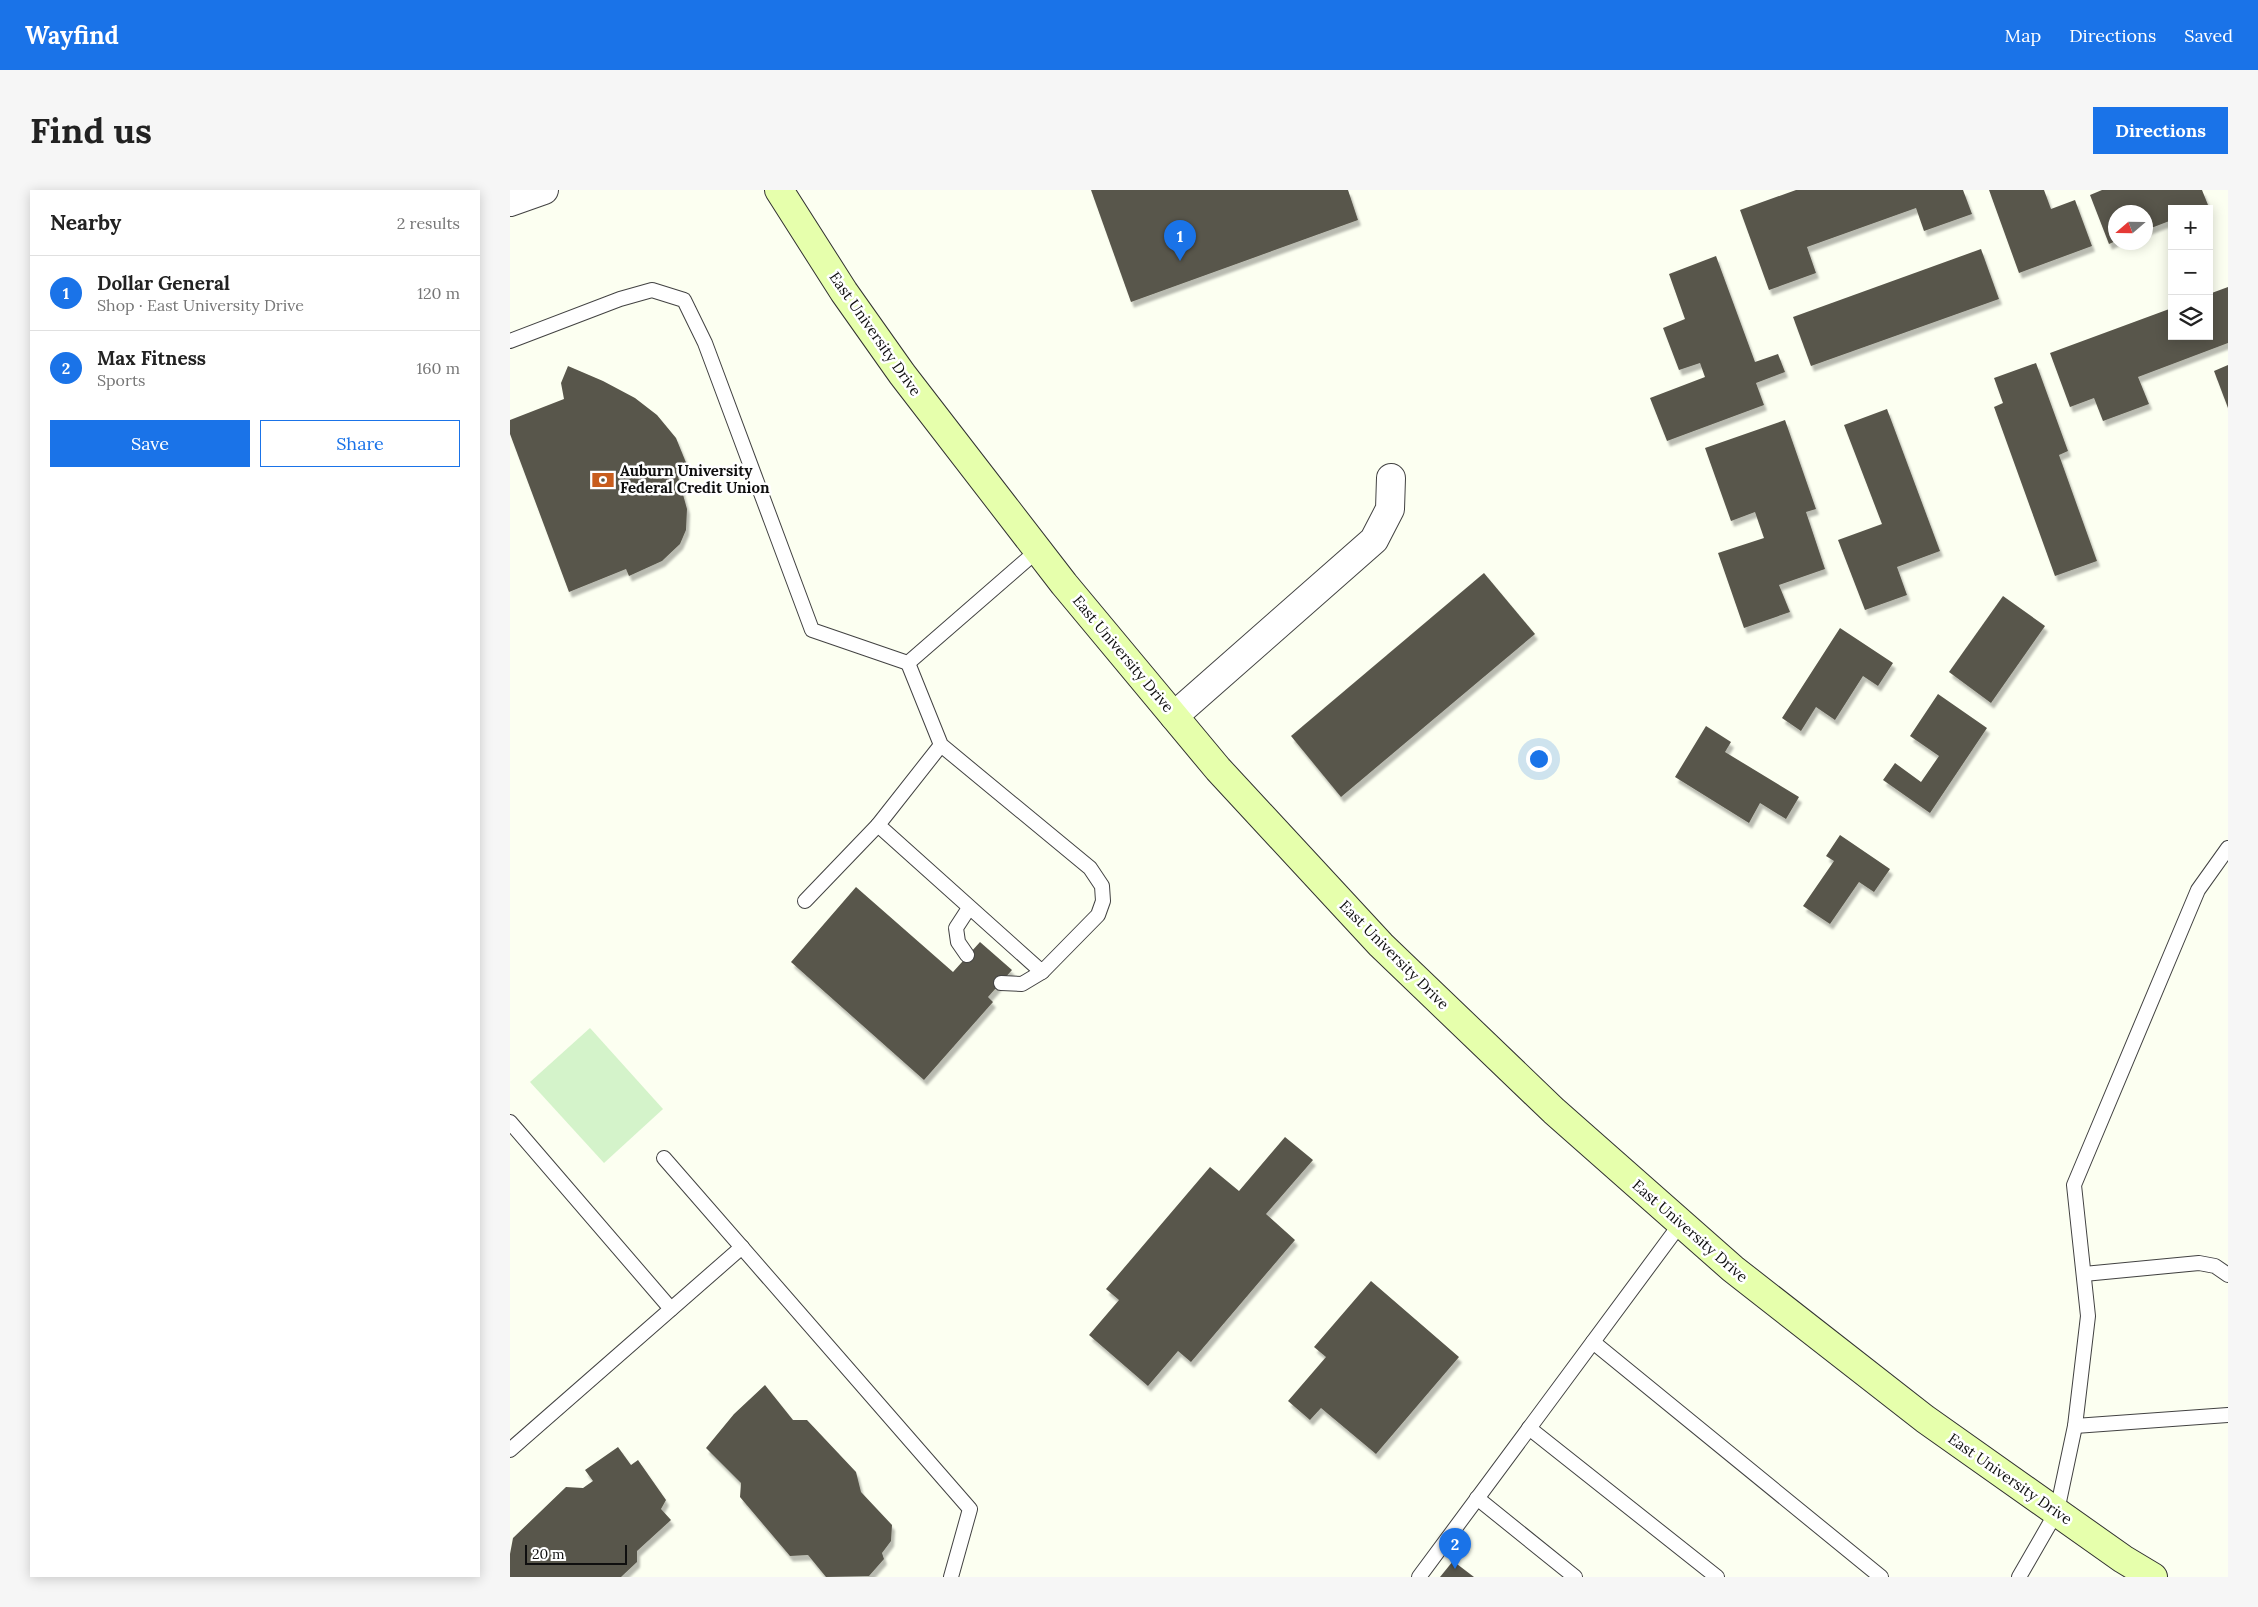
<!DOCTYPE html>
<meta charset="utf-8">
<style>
body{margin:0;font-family:Lora,serif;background:#f6f6f6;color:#222}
.controls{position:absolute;right:15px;top:15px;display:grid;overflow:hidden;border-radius:0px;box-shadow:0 2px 12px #0003}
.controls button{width:45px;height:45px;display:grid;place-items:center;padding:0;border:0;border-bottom:1px solid #e0e0e0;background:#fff;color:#222;font:25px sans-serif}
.compass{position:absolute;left:1598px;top:15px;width:45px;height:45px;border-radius:50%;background:#fff;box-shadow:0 2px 12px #0003;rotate:250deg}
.scale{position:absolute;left:15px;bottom:12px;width:102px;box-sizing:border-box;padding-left:5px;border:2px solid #0f0f0f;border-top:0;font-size:14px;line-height:18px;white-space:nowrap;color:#0f0f0f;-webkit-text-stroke:4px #fff;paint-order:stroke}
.you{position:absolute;left:1028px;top:568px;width:18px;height:18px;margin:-12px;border:4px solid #fff;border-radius:50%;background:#1a73e8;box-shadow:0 0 0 8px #1a73e833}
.badge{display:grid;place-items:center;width:32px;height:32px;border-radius:50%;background:#1a73e8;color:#fff;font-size:16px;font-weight:700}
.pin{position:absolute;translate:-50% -41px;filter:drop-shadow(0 1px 2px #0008)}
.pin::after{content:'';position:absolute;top:26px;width:18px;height:15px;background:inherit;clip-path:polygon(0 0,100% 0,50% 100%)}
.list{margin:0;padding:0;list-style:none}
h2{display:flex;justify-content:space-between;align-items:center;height:65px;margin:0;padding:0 20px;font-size:21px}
h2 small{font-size:16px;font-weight:400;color:#767676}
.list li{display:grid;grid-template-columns:32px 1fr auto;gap:15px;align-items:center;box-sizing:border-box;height:75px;padding:0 20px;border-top:1px solid #e0e0e0}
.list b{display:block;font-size:19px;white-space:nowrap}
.list p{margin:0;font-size:16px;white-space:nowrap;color:#767676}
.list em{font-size:16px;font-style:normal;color:#767676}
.actions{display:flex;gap:10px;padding:15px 20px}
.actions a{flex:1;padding:11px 0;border:1px solid #1a73e8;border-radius:0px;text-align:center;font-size:18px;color:#1a73e8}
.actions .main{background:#1a73e8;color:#fff}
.icon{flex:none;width:28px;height:28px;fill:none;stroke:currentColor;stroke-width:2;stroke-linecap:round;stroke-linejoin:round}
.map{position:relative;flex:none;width:1718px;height:1387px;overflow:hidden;border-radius:0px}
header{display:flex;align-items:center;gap:30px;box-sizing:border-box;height:70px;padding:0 25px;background:#1a73e8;color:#fff}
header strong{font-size:24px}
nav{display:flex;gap:28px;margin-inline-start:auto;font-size:18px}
.intro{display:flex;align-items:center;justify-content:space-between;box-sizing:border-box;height:120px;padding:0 30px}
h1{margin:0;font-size:35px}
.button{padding:12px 22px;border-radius:0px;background:#1a73e8;color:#fff;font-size:18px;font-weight:700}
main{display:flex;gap:30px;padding:0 30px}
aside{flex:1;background:#fff;border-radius:0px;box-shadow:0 2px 12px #0003}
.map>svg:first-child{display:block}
</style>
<header>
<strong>Wayfind</strong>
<nav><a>Map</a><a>Directions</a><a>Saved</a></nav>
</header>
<div class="intro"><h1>Find us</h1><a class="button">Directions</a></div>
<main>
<aside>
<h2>Nearby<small>2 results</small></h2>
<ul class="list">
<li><span class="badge">1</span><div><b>Dollar General</b><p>Shop · East University Drive</p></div><em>120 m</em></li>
<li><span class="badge">2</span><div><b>Max Fitness</b><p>Sports</p></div><em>160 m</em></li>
</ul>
<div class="actions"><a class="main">Save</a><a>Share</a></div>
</aside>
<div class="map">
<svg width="1718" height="1387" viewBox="0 0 1718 1387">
<defs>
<filter id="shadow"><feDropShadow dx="3" dy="5.5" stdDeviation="1" flood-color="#0004"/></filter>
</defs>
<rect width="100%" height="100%" fill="#fcfff1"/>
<path fill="#d4f3ca" d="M80,838L153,919L94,973L20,892Z"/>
<g fill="#59564b" filter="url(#shadow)">
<path d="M581,0H838L848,30L621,112Z"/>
<path d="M1286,0H1453L1462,24L1414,41L1406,18L1297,57L1306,83L1259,100L1230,20Z"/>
<path d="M1479,0H1534L1541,19L1565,10L1582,56L1509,83Z"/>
<path d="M1592,0H1692L1698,15L1690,19H1662V30L1636,40V22H1606V51L1599,54L1580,5Z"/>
<path d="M1471,59L1489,109L1301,176L1283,127Z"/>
<path d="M1206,66L1245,172L1268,164L1275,182L1246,193L1254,215L1157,251L1140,208L1195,187L1190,173L1169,180L1153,138L1175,129L1159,84Z"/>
<path d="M1718,97V153L1628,187L1639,214L1593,231L1584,208L1560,217L1540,163L1662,118V146H1699V104Z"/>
<path d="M1526,173L1558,261L1549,265L1587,371L1545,386L1484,217L1493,213L1484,188Z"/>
<path d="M1718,175V218L1704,181Z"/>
<path d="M58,176L93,191L125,208L147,225L166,248L177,275L166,279L177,319L176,340L170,354L152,371L119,386L116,379L59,402L0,244V230L54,209L51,193Z"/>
<path d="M1377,219L1430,361L1387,377L1397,405L1355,420L1328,350L1372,334L1334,235Z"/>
<path d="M1275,230L1306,319L1296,322L1315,379L1269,395L1280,422L1234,438L1208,363L1254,348L1245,322L1221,331L1195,258Z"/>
<path d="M974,383L1025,444L831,607L781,546Z"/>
<path d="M1493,406L1535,436L1481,513L1439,482Z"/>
<path d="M1330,438L1383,473L1368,496L1353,486L1325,530L1306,517L1291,541L1272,528Z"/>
<path d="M1428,504L1477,538L1420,623L1373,590L1385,573L1411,592L1429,566L1400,546Z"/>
<path d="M1196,536L1221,552L1215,562L1289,607L1276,629L1250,613L1239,633L1165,587Z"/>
<path d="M1330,645L1380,679L1364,702L1349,692L1320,734L1293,716L1324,671L1316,666Z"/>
<path d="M346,697L443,782L470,752L502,780L478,807L483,812L414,890L281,772Z"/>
<path d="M775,947L803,970L756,1024L785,1050L681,1172L668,1161L638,1196L579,1145L609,1110L596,1099L700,977L729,1001Z"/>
<path d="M861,1091L949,1167L866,1264L811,1218L800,1230L778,1211L816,1167L804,1157Z"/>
<path d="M255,1195L283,1230H297L346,1282L351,1302L382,1335L381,1351L372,1363L374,1369L359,1386L316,1387L298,1365L280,1366L230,1307L231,1293L196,1258L224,1224Z"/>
<path d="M108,1257L121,1275L128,1270L156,1310L151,1319L161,1330L127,1361V1372L111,1387H0V1364L3,1348L56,1297L73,1298L83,1291L75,1280Z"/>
<path d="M943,1371L964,1387H930Z"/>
</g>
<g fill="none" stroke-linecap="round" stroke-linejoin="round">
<defs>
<g id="service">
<path d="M0,151L110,109L142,100L174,110L195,153L302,440L398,473L528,360"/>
<path d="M398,473L431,555L580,678L592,696L593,711L588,725L532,782L368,635L431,555"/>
<path d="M295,711L368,635"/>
<path d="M457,765L448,752L446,738L459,718"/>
<path d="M491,793L512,794L532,782"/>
<path d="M0,932L161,1119"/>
<path d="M154,968L460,1319L441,1387"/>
<path d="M1574,1084L1689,1073L1705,1076L1718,1085"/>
<path d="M1083,1152L1371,1387"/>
<path d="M1565,1236L1718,1225"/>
<path d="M1019,1238L1207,1387"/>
<path d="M0,1260L232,1057"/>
<path d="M967,1308L1065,1387"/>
<path d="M909,1387L1171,1033"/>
<path d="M1509,1387L1547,1321L1565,1236L1578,1126L1564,995L1688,700L1718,658"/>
</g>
<path id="minor" d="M664,526L864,350L880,319L881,288"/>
<path id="tertiary" d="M0,12L34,0"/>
<path id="secondary" d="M269,0L334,102L392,184L554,394L708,579L871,755L1044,921L1223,1079L1415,1229L1613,1369L1643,1387"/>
</defs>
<use href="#service" stroke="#424242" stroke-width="16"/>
<use href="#minor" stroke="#424242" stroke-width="30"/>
<use href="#tertiary" stroke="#424242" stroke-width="30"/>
<use href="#secondary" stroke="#313131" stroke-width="30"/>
<use href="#service" stroke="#fff" stroke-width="14"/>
<use href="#minor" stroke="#fff" stroke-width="28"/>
<use href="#tertiary" stroke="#fff" stroke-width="28"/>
<use href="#secondary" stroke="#e6ffac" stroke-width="28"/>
</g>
<defs>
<symbol id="bank-bare" viewBox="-9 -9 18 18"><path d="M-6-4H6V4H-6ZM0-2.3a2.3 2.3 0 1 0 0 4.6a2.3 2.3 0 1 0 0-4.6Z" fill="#c85d1e" stroke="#fff" stroke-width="2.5" paint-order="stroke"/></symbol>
</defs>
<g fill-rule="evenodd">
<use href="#bank-bare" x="77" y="274" width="32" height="32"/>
</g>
<g text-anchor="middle" stroke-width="5" stroke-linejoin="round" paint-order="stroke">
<g font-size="15" fill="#0f0f0f" stroke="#fff">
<text transform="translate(365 144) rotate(55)" y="5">East University Drive</text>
<text transform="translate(613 464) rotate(50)" y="5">East University Drive</text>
<text transform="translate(884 765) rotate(45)" y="5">East University Drive</text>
<text transform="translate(1180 1041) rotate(41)" y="5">East University Drive</text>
<text transform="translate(1500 1289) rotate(35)" y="5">East University Drive</text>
</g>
<g font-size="15" font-weight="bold" fill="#0f0f0f" stroke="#fff" text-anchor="start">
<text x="110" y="286">Auburn University<tspan x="110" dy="17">Federal Credit Union</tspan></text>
</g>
</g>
</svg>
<div class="controls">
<button>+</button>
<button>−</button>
<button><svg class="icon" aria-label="layers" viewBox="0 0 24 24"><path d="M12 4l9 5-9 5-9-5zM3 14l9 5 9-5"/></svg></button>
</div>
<svg class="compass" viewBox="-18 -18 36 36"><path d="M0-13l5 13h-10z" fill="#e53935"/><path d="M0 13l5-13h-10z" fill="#767676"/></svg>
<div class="scale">20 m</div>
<div class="you"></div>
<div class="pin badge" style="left:670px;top:71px">1</div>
<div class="pin badge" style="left:945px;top:1379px">2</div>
</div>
</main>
